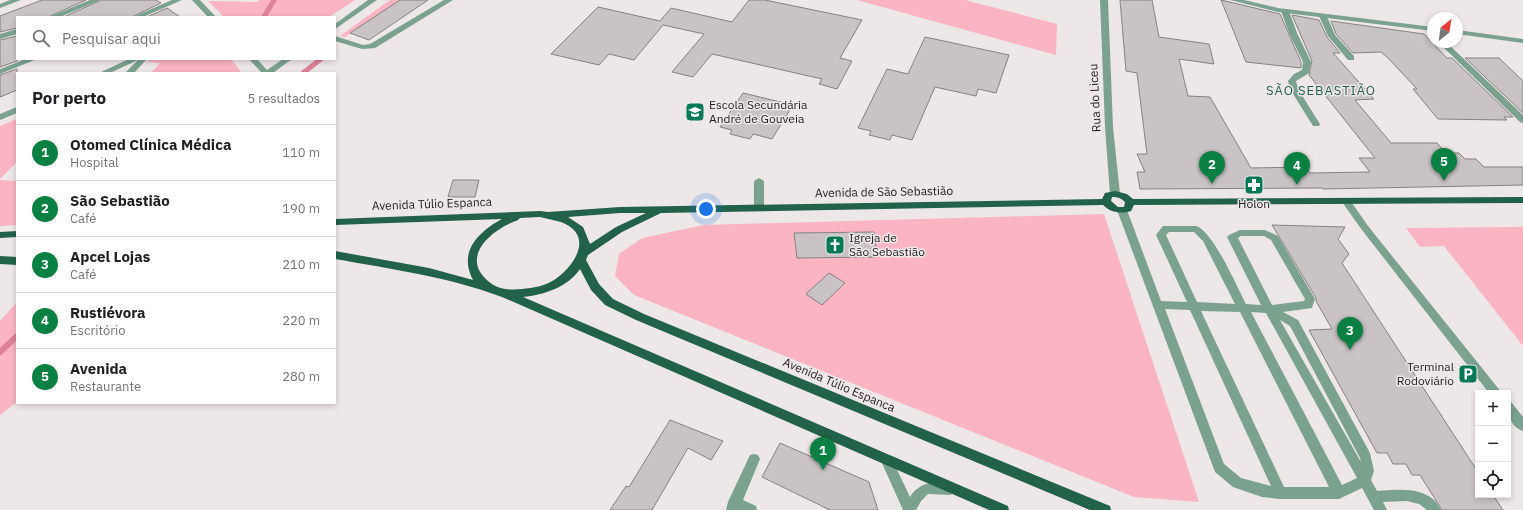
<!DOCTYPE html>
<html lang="pt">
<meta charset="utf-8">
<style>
body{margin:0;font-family:"IBM Plex Sans",sans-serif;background:#f6f6f6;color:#202124}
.controls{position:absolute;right:12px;bottom:12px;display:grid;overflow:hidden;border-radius:0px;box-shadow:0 2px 6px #0003}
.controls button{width:36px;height:36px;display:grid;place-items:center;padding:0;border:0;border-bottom:1px solid #e0e0e0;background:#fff;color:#202124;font:20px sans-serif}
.compass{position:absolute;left:1427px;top:12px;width:36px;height:36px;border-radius:50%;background:#fff;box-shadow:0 2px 6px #0003;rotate:30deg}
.you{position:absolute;left:706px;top:209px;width:14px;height:14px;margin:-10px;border:3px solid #fff;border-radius:50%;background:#1a73e8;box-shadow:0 0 0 6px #1a73e833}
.badge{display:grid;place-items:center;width:26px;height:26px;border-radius:50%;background:#0b8043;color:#fff;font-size:13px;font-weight:700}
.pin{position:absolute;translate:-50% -33px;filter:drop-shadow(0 1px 2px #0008)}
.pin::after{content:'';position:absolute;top:21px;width:14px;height:12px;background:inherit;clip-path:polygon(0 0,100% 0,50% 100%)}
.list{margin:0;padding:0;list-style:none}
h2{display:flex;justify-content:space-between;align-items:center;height:52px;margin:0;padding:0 16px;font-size:17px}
h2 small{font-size:13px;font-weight:400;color:#757577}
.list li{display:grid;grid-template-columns:26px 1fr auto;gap:12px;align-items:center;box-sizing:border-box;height:56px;padding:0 16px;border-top:1px solid #e0e0e0}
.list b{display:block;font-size:15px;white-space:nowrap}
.list p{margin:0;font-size:13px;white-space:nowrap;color:#757577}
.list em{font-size:13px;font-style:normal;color:#757577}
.icon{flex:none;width:22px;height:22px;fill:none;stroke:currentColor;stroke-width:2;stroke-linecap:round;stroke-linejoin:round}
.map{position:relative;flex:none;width:1523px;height:510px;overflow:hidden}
.search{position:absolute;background:#fff;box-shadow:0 2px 6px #0003;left:16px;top:16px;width:320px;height:44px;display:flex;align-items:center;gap:10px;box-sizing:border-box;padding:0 14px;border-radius:0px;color:#757577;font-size:15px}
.panel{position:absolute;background:#fff;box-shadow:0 2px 6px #0003;left:16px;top:72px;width:320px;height:332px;border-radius:0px}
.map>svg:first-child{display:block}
</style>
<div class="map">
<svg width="1523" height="510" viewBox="0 0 1523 510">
<rect width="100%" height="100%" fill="#eee7e8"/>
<g fill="#fab4c2">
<path d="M259,0H355L329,17H224L208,1L257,2Z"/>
<path d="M390,0H400L345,37L340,36Z"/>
<path d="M857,0H965L1057,24L1056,55Z"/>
<path d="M154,59H231L242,73H151L160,63L146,62Z"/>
<path d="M17,119V162L0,179V126Z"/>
<path d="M0,180L17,181V225L0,226Z"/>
<path d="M1104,214L1199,502L1134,497L634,295L615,276L619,254L642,238L704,225Z"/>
<path d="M1523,227V346L1444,246L1420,247L1406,228Z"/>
<path d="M17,302V402L0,415V321Z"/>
</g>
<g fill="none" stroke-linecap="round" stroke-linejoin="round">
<g stroke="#de8297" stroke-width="5">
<path d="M264,17L274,0"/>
<path d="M303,73L321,59"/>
</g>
<path stroke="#de8297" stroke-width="6" d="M0,352L17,336"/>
</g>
<g fill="#cac3c5" stroke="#878182">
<path d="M42,0H86L48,17H17V28L0,32V16Z"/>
<path d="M101,0H156L161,3L132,17H64Z"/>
<path d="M400,0H428L369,40L350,33Z"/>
<path d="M749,0H765L862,20L840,58L852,61L837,89L819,84L822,79L712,54L693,77L672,72L704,34L663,25L634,60L609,54L599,65L551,54L598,7L660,21L671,8L732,22Z"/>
<path d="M1120,0H1152L1159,37L1209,44L1214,64L1179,59L1188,96L1210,97L1251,168L1306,167L1310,173L1370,172L1359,158H1375L1309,75L1312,61L1292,15L1319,20L1327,37L1340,53H1333L1374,99L1355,100L1391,143H1437L1446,153H1459L1465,159H1476L1484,167H1523V185L1323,189L1322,188L1140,189L1137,172H1145L1137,154H1147L1137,73L1126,71Z"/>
<path d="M1221,0L1280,14L1301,62V68L1246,62Z"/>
<path d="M167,8L180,17H147Z"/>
<path d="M1331,21L1424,34L1447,58H1452L1513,117H1504L1507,120L1438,119L1413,89H1417L1387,57L1381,52L1353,53L1336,34Z"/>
<path d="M17,36V61L0,67V40Z"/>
<path d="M925,37L1009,55L996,93L978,89L976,96L935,87L912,140L892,135L890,140L869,135L871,131L858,128L887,69L908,74Z"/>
<path d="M1465,58H1499L1523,81V113Z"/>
<path d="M17,69V90L0,97V75Z"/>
<path d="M743,93L793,105L772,139L753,134L750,139L730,134L732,130L720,127Z"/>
<path d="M453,180H479L475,197H448Z"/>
<path d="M1272,225L1345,227L1338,239L1349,254L1342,263L1478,472V495H1493L1503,510H1442L1420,475H1412L1406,464H1393L1387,453H1377L1309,330L1332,329L1316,301V298Z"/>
<path d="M874,232L877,257L797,258L794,233Z"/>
<path d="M829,273L845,283L822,305L806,294Z"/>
<path d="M670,420L723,441L711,460L688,448L652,510H610L626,486L629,487Z"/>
<path d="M780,443L869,482L878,510H830L762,477Z"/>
</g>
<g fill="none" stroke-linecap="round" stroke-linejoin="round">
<g fill="#7aa28f" fill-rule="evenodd">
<path d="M1282,9L1289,11L1297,33L1311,62L1309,73L1296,81L1298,89L1320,124L1319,126H1313L1290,89L1288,81L1294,74L1302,70L1303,62L1289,33L1281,11Z"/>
<path d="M1320,14H1326L1335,35L1354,56V60H1348L1328,36L1319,16Z"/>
<path d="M139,59H147L134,73H125Z"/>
<path d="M759,178L764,181V207L759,210L754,207V181Z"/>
<path d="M1347,199L1350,200L1368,226L1502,393H1489L1362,230L1342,202Z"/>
<path d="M1122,207L1127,210L1161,301L1187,302L1156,235L1163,226H1196C1213,231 1237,287 1246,304L1261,305L1227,237L1229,235L1240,230H1265L1278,236L1315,299L1312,308L1283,312L1298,320L1370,453L1374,471L1371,480L1377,491C1399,489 1431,486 1441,510H1427L1419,504L1407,501L1383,502L1387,510H1374L1362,488L1339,499H1280L1262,497L1233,487L1215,472L1117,210ZM1169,232H1194L1203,241L1235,304L1197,302L1166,235ZM1241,236H1264L1271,240L1305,299L1304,301L1272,305L1238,238ZM1165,309L1190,310L1271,486L1241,478L1224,464ZM1201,311L1240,312L1329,487H1284ZM1251,312L1266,313L1357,478L1342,485ZM1280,320L1290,326L1360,458L1361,462Z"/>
<path d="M1508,402L1512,403L1523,417V431C1510,427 1508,414 1508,402Z"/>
</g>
<g fill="#7aa28f" fill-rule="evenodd">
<path d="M10,0H21L0,8V4Z"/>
<path d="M90,0H100L60,17H49Z"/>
<path d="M172,0H182L143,17H133Z"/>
<path d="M192,0H200L216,17H208Z"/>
<path d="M368,0H377L335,29V24Z"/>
<path d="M444,0H453L375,48L362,49L335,41V36L363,45L370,44Z"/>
<path d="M1100,0H1108L1113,127L1120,194L1115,197L1110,194L1105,127Z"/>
<path d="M1230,0H1244L1278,8L1433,27V31L1278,12Z"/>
<path d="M17,29V34L0,39V34Z"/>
<path d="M1457,30L1523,39V43L1457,34Z"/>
<path d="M1438,42H1446L1523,115V123L1520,122Z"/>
<path d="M26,59H37L0,74V69Z"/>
<path d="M129,59H140L110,73H99Z"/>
<path d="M249,59H257L267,70L283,59H292L273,73H262Z"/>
<path d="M17,107V113L0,120V114Z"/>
<path d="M754,454L758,455L760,459L743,500L756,506L757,510H726L728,502L750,455Z"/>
<path d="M887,455L891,457L910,497C919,482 938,479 954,485L956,489L954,493L950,495L928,494L921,501L916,510H903L881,461L883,457Z"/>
</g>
<g fill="#216249" fill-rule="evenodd">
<path d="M1115,191L1127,194L1133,199L1523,197V203L1134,205L1131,211C1121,214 1111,213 1103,205L661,213L622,232L588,255L586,260L599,284L613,299L644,314L1110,506L1111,510H1090L636,320L605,305L591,290L580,269C568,287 544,295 523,297L1008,506L1009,510H989L502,297C449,277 391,269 335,259V251L429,268L473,280C458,252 478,232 502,219L335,225V219L540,211L548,212L620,207L1102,199L1105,193ZM1112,197C1118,197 1121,198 1125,202L1124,207H1118L1111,201ZM620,213H646L616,227L590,244L583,227L568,217ZM540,217C547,219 554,220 561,222C595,235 575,266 554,280C545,286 533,288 522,289C510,290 498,290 488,281C459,256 493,229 518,220L520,218Z"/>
<path d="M17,231V237L0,238V232Z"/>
<path d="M0,256L17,257V265L0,264Z"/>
</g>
</g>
<defs>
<symbol id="school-square" viewBox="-11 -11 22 22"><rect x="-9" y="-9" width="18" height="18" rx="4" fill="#037955" stroke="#eee7e8"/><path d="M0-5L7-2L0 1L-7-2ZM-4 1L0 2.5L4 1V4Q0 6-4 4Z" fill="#fff"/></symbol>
<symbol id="pharmacy-square" viewBox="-11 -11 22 22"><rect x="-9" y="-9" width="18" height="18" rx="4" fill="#037955" stroke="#eee7e8"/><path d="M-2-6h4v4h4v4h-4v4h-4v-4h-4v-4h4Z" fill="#fff"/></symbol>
<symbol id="church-square" viewBox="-11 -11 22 22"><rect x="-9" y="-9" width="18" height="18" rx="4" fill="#037955" stroke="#eee7e8"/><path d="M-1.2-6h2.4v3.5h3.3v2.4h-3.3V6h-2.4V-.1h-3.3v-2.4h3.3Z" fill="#fff"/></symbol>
<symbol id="parking-square" viewBox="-11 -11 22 22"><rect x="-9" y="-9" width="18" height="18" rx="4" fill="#037955" stroke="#eee7e8"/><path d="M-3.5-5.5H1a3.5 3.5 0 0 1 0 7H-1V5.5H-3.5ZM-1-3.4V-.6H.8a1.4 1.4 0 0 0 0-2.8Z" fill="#fff"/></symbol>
</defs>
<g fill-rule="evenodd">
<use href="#school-square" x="684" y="101" width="22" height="22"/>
<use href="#pharmacy-square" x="1243" y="174" width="22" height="22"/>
<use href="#church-square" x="824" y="234" width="22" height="22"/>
<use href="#parking-square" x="1457" y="363" width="22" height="22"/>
</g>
<g text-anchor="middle" stroke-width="3" stroke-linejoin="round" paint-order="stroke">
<g font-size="12" fill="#201d1e" stroke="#eee7e8">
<text transform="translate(1095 98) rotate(-93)" y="4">Rua do Liceu</text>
<text transform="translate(884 192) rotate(-1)" y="4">Avenida de São Sebastião</text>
<text transform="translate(432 204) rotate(-2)" y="4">Avenida Túlio Espanca</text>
<text transform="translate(839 385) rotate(23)" y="4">Avenida Túlio Espanca</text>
</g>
<g font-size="12" fill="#201d1e" stroke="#eee7e8" text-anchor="start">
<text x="709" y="109">Escola Secundária<tspan x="709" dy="14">André de Gouveia</tspan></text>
<text x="1254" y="208" text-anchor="middle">Holon</text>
<text x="849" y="242">Igreja de<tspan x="849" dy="14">São Sebastião</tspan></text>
<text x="1454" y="371" text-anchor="end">Terminal<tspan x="1454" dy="14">Rodoviário</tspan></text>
</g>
<g font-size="13" letter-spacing="1" fill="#206349" stroke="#eee7e8">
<text x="1321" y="95">SÃO SEBASTIÃO</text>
</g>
</g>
</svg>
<div class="controls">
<button>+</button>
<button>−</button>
<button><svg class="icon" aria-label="locate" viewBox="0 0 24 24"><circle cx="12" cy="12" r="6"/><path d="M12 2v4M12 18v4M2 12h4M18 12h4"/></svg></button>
</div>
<svg class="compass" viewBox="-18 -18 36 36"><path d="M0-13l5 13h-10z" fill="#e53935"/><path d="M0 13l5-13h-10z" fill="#757577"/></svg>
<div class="you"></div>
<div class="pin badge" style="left:823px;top:470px">1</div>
<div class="pin badge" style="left:1212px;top:184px">2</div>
<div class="pin badge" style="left:1350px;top:350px">3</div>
<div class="pin badge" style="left:1297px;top:185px">4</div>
<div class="pin badge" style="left:1444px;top:181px">5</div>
<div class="search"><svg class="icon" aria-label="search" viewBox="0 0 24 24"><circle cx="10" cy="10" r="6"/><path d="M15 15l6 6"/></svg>Pesquisar aqui</div>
<section class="panel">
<h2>Por perto<small>5 resultados</small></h2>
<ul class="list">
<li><span class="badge">1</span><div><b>Otomed Clínica Médica</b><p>Hospital</p></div><em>110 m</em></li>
<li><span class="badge">2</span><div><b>São Sebastião</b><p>Café</p></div><em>190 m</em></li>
<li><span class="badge">3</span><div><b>Apcel Lojas</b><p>Café</p></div><em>210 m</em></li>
<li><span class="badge">4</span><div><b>Rustiévora</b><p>Escritório</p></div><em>220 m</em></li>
<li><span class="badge">5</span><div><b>Avenida</b><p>Restaurante</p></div><em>280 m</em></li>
</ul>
</section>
</div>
